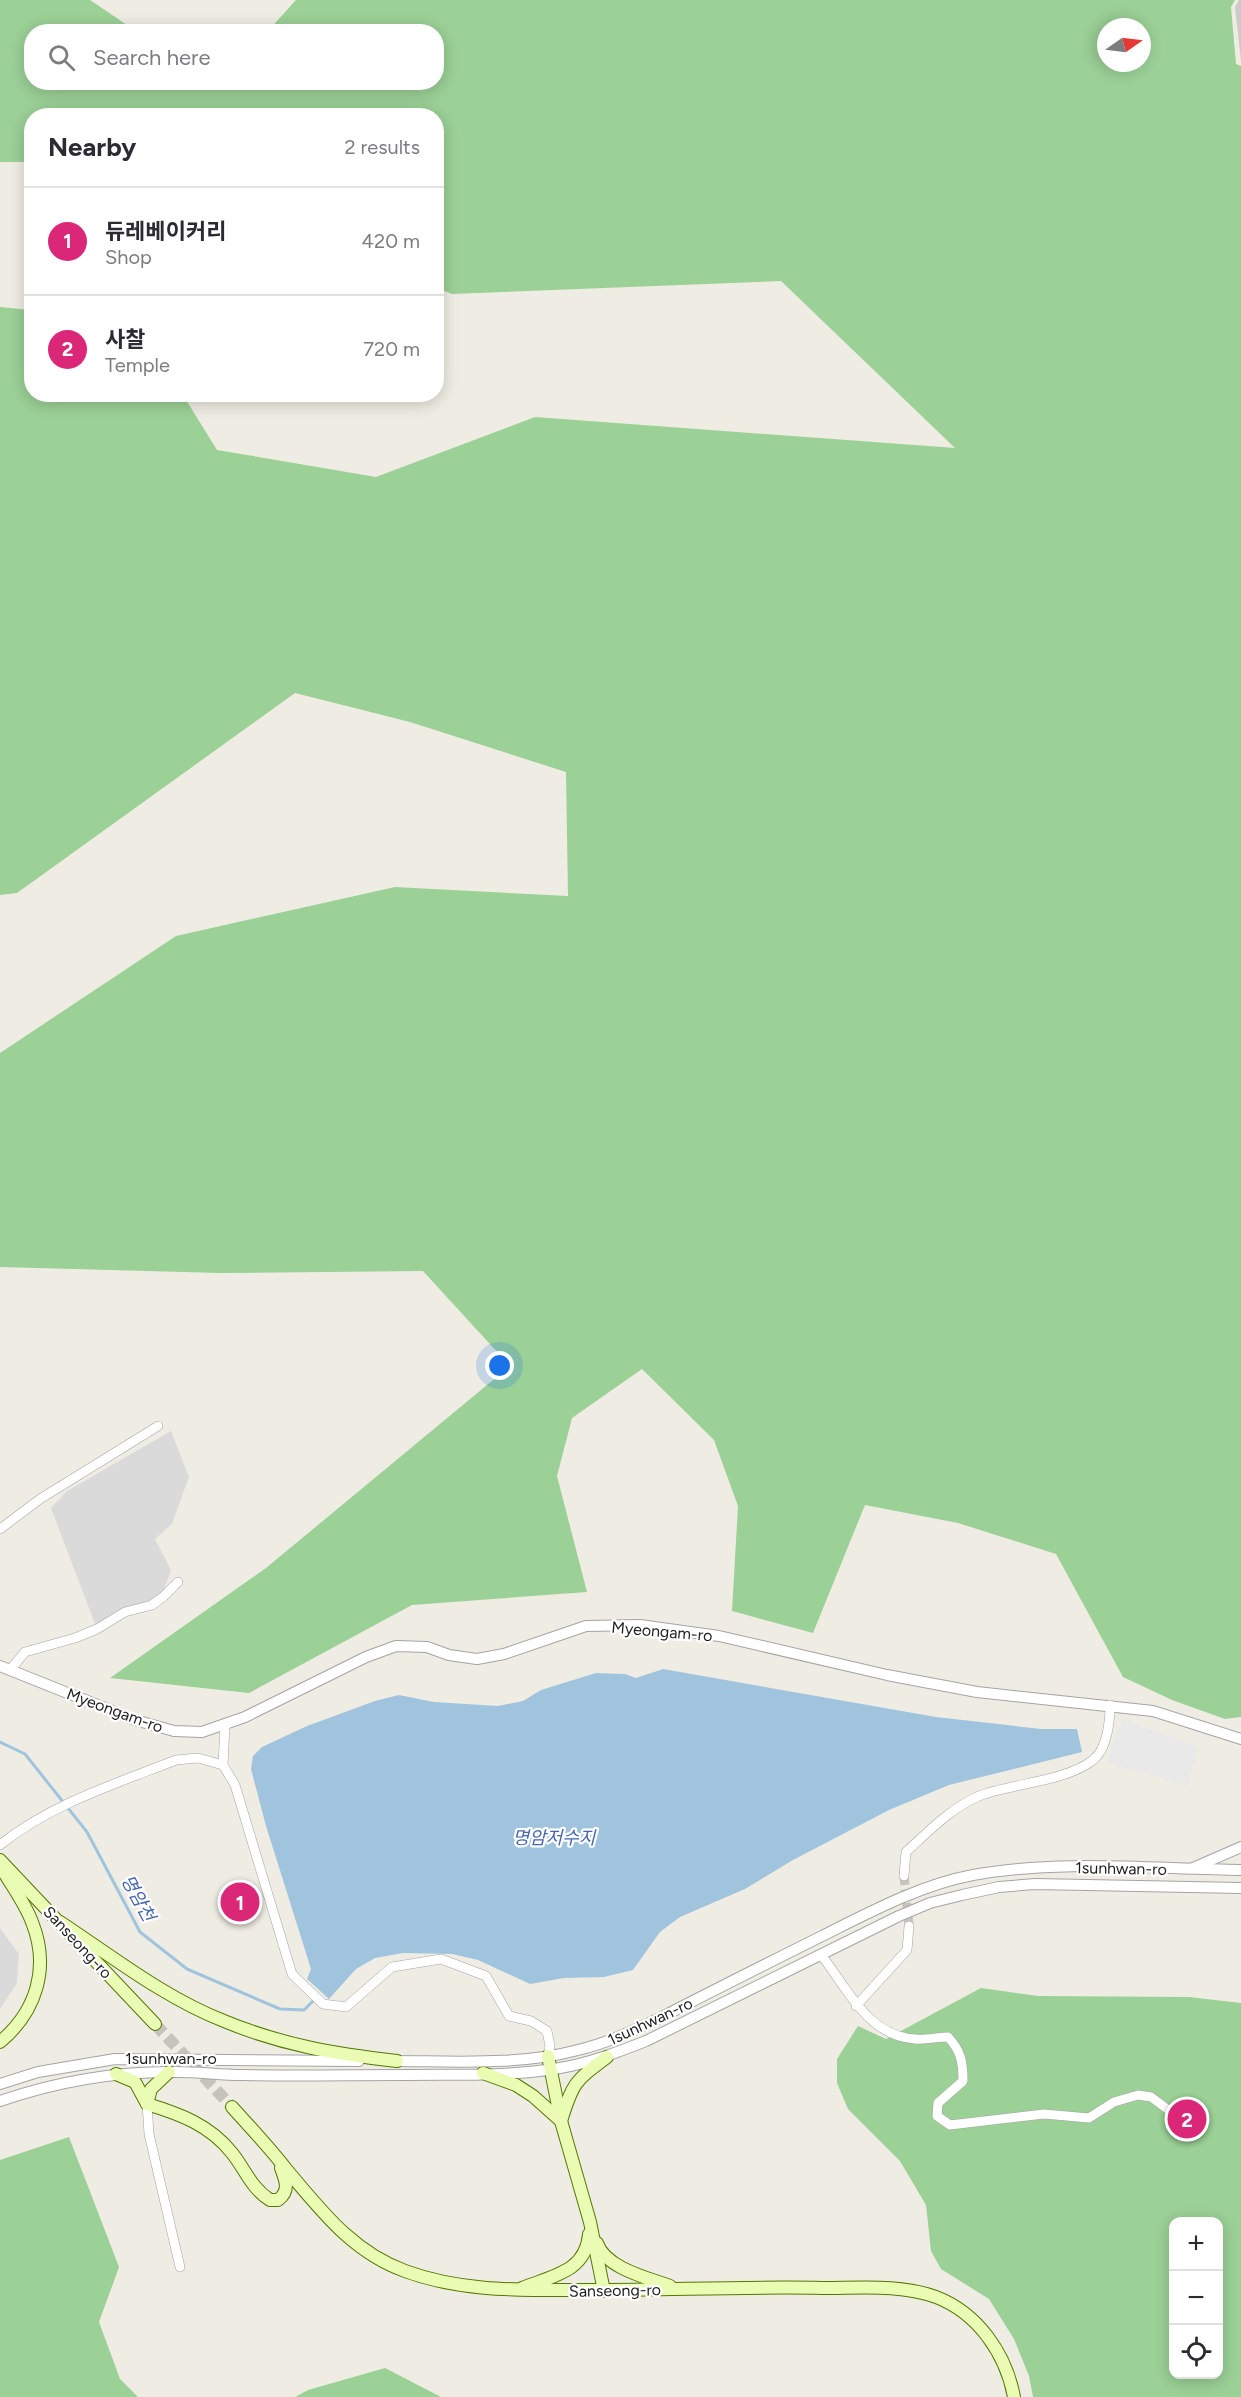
<!DOCTYPE html>
<meta charset="utf-8">
<style>
body{margin:0;font-family:Figtree,"Noto Sans KR",sans-serif;background:#f2f2f3;color:#2b2b33}
.controls{position:absolute;right:18px;bottom:18px;display:grid;overflow:hidden;border-radius:12px;box-shadow:0 3px 15px #0003}
.controls button{width:54px;height:54px;display:grid;place-items:center;padding:0;border:0;border-bottom:2px solid #e1e1e2;background:#fff;color:#2b2b33;font:30px sans-serif}
.compass{position:absolute;left:1097px;top:18px;width:54px;height:54px;border-radius:50%;background:#fff;box-shadow:0 3px 15px #0003;rotate:76deg}
.you{position:absolute;left:500px;top:1366px;width:21px;height:21px;margin:-15px;border:4px solid #fff;border-radius:50%;background:#1a73e8;box-shadow:0 0 0 9px #1a73e833}
.badge{display:grid;place-items:center;width:39px;height:39px;border-radius:50%;background:#db2777;color:#fff;font-size:20px;font-weight:700}
.pin{position:absolute;translate:-50% -50%;border:3px solid #fff;box-shadow:0 2px 6px #0006}
.list{margin:0;padding:0;list-style:none}
h2{display:flex;justify-content:space-between;align-items:center;height:78px;margin:0;padding:0 24px;font-size:26px}
h2 small{font-size:20px;font-weight:400;color:#7c7c81}
.list li{display:grid;grid-template-columns:39px 1fr auto;gap:18px;align-items:center;box-sizing:border-box;height:108px;padding:0 24px;border-top:2px solid #e1e1e2}
.list b{display:block;font-size:22px;white-space:nowrap}
.list p{margin:0;font-size:20px;white-space:nowrap;color:#7c7c81}
.list em{font-size:20px;font-style:normal;color:#7c7c81}
.icon{flex:none;width:33px;height:33px;fill:none;stroke:currentColor;stroke-width:2;stroke-linecap:round;stroke-linejoin:round}
.map{position:relative;flex:none;width:1241px;height:2397px;overflow:hidden}
.search{position:absolute;background:#fff;box-shadow:0 3px 15px #0003;left:24px;top:24px;width:420px;height:66px;display:flex;align-items:center;gap:15px;box-sizing:border-box;padding:0 21px;border-radius:24px;color:#7c7c81;font-size:22px}
.panel{position:absolute;background:#fff;box-shadow:0 3px 15px #0003;left:24px;top:108px;width:420px;height:294px;border-radius:24px}
.map>svg:first-child{display:block}
</style>
<div class="map">
<svg width="1241" height="2397" viewBox="0 0 1241 2397">
<rect width="100%" height="100%" fill="#efede3"/>
<g fill="#dbdada">
<path d="M171,1431L189,1477L172,1524L155,1539L171,1570L163,1592L152,1600L95,1624L51,1508L67,1491Z"/>
<path d="M0,1928L19,1954L17,1983L0,2009Z"/>
</g>
<path fill="#cbcbcb" d="M1239,0H1241V61L1235,7Z"/>
<g fill="#9bd096" fill-rule="evenodd">
<path d="M0,0H90L133,29L268,31L296,0H1235L1231,7L1236,64L1241,66V1717L1225,1719L1172,1700L1123,1677L1056,1554L958,1523L865,1505L813,1633L732,1611L738,1506L714,1440L642,1369L572,1418L557,1476L587,1592L412,1605L249,1693L110,1678L266,1568L510,1366L423,1271L220,1273L0,1267V1053L176,936L395,887L568,896L566,772L410,722L295,693L17,893L0,895V307L31,310L32,394L183,395L217,450L376,477L535,417L955,448L781,281L452,294L437,288L436,116H32L31,162H0ZM1106,27H1142V63H1106ZM32,32H436V82H32Z"/>
<path d="M981,1988L1038,1996L1189,1997L1241,2003V2397H1033L1029,2376L1014,2339L989,2299L941,2269L931,2251L926,2205L900,2161L848,2109L837,2083V2059L858,2026L886,2039ZM1174,2222H1218V2374H1174Z"/>
<path d="M69,2137L119,2267L99,2322L120,2379L138,2397H0V2160Z"/>
<path d="M385,2368L441,2397H295L308,2390Z"/>
</g>
<path fill="#e9e9e9" d="M1122,1719L1197,1746L1189,1786L1106,1763Z"/>
<path fill="#a1c4de" d="M663,1669L936,1717L1041,1729H1077L1082,1752L949,1785L889,1810L793,1860L745,1889L680,1917L660,1932L633,1970L604,1977L564,1978L530,1984L478,1960L452,1954L403,1953L375,1958L356,1969L329,1999L307,1979L311,1969L266,1826L251,1769L253,1756L262,1747L307,1726L375,1701L399,1695L434,1702L498,1706L523,1701L541,1690L596,1673L625,1674L636,1678Z"/>
<g fill="none" stroke-linecap="round" stroke-linejoin="round">
<path stroke="#a1c4de" stroke-width="3" d="M0,1742L25,1754L87,1832L140,1932L187,1969L280,2009L304,2010L316,1998"/>
<path stroke="#c5c3bb" stroke-width="9" stroke-dasharray="9 4.5" stroke-linecap="butt" d="M904,1876L909,1926"/>
<path stroke="#c5c3bb" stroke-width="12" stroke-dasharray="12 6" stroke-linecap="butt" d="M155,2024L232,2107"/>
<defs>
<g id="minor">
<path d="M0,1529L40,1499L158,1426"/>
<path d="M10,1670L25,1652L75,1638L97,1629L125,1612L152,1605L163,1597L178,1582"/>
<path d="M223,1765L235,1785L292,1974L323,2004L346,2007L392,1967L441,1959L486,1976L509,2016L531,2021L547,2031L550,2046L548,2056"/>
<path d="M0,1845C51,1804 115,1784 176,1760L198,1758L223,1765L225,1726"/>
<path d="M904,1876L906,1852C929,1831 951,1808 979,1796C1012,1783 1065,1782 1093,1760C1107,1750 1110,1721 1110,1705"/>
<path d="M821,1955C847,1987 867,2036 915,2039C926,2040 937,2037 948,2037C961,2051 963,2062 963,2081L938,2103L937,2116L950,2125L1044,2114L1089,2118L1114,2102L1138,2095L1151,2097L1170,2111"/>
<path d="M856,2006L907,1950L909,1926"/>
<path d="M147,2104L149,2134L180,2267"/>
</g>
<g id="tertiary">
<path d="M0,1666L135,1720L174,1731L202,1732L245,1717L366,1657L396,1646L427,1647L449,1655L477,1659L504,1654L586,1626L640,1625L719,1636L887,1675L977,1692L1153,1711L1241,1739"/>
<path d="M1193,1868L1241,1847"/>
<path d="M390,2061C452,2061 518,2066 578,2050C607,2043 633,2031 660,2018C714,1990 768,1963 822,1936C870,1912 920,1885 973,1875C1061,1859 1153,1869 1241,1870"/>
<path d="M0,2084L38,2072L115,2059L359,2061"/>
<path d="M0,2101C58,2081 116,2071 178,2072C199,2072 221,2075 242,2075C295,2076 348,2075 401,2075C453,2074 508,2077 560,2068C590,2063 618,2052 646,2041L899,1916L930,1903L962,1895L999,1887L1035,1884L1241,1888"/>
</g>
<g id="secondary">
<path d="M0,1860L155,2024"/>
<path d="M60,1922C113,1957 165,1998 224,2021C282,2045 335,2054 397,2061"/>
<path d="M0,2042C37,2011 50,1967 32,1922C25,1903 12,1886 2,1869"/>
<path d="M548,2056L561,2121L590,2222L604,2291"/>
<path d="M483,2073L516,2085L533,2096L561,2121C573,2082 575,2081 607,2057"/>
<path d="M116,2074L135,2082L147,2104C180,2114 210,2125 232,2153C245,2169 251,2188 270,2200H278C290,2191 286,2181 281,2168"/>
<path d="M147,2104L151,2089L169,2072"/>
<path d="M232,2107C250,2127 269,2147 286,2169C321,2210 352,2252 405,2271C459,2291 516,2290 572,2290C656,2291 739,2286 823,2288C860,2288 901,2284 936,2297C978,2313 1006,2354 1014,2397"/>
<path d="M597,2243C605,2268 648,2278 670,2286"/>
<path d="M522,2288C552,2276 586,2272 589,2234"/>
</g>
</defs>
<use href="#minor" stroke="#a4a4a4" stroke-width="10"/>
<use href="#tertiary" stroke="#a4a4a4" stroke-width="12"/>
<use href="#secondary" stroke="#537701" stroke-width="14"/>
<use href="#minor" stroke="#fff" stroke-width="9"/>
<use href="#tertiary" stroke="#fff" stroke-width="10"/>
<use href="#secondary" stroke="#eafcb4" stroke-width="12"/>
</g>
<g text-anchor="middle" stroke-width="4.5" stroke-linejoin="round" paint-order="stroke">
<g font-size="16" fill="#1d1d1d" stroke="#fff">
<text transform="translate(662 1631) rotate(5)" y="6">Myeongam-ro</text>
<text transform="translate(115 1710) rotate(20)" y="6">Myeongam-ro</text>
<text transform="translate(1121 1868) rotate(1)" y="6">1sunhwan-ro</text>
<text transform="translate(78 1942) rotate(47)" y="6">Sanseong-ro</text>
<text transform="translate(650 2021) rotate(-25)" y="6">1sunhwan-ro</text>
<text x="171" y="2064">1sunhwan-ro</text>
<text transform="translate(615 2290) rotate(-1)" y="6">Sanseong-ro</text>
</g>
<g font-size="18" font-style="italic" fill="#4666b0" stroke="#fff">
<text x="554" y="1844">명암저수지</text>
<text transform="translate(138 1898) rotate(61)" y="6">명암천</text>
</g>
</g>
</svg>
<div class="controls">
<button>+</button>
<button>−</button>
<button><svg class="icon" aria-label="locate" viewBox="0 0 24 24"><circle cx="12" cy="12" r="6"/><path d="M12 2v4M12 18v4M2 12h4M18 12h4"/></svg></button>
</div>
<svg class="compass" viewBox="-18 -18 36 36"><path d="M0-13l5 13h-10z" fill="#e53935"/><path d="M0 13l5-13h-10z" fill="#7c7c81"/></svg>
<div class="you"></div>
<div class="pin badge" style="left:240px;top:1902px">1</div>
<div class="pin badge" style="left:1187px;top:2119px">2</div>
<div class="search"><svg class="icon" aria-label="search" viewBox="0 0 24 24"><circle cx="10" cy="10" r="6"/><path d="M15 15l6 6"/></svg>Search here</div>
<section class="panel">
<h2>Nearby<small>2 results</small></h2>
<ul class="list">
<li><span class="badge">1</span><div><b>듀레베이커리</b><p>Shop</p></div><em>420 m</em></li>
<li><span class="badge">2</span><div><b>사찰</b><p>Temple</p></div><em>720 m</em></li>
</ul>
</section>
</div>
